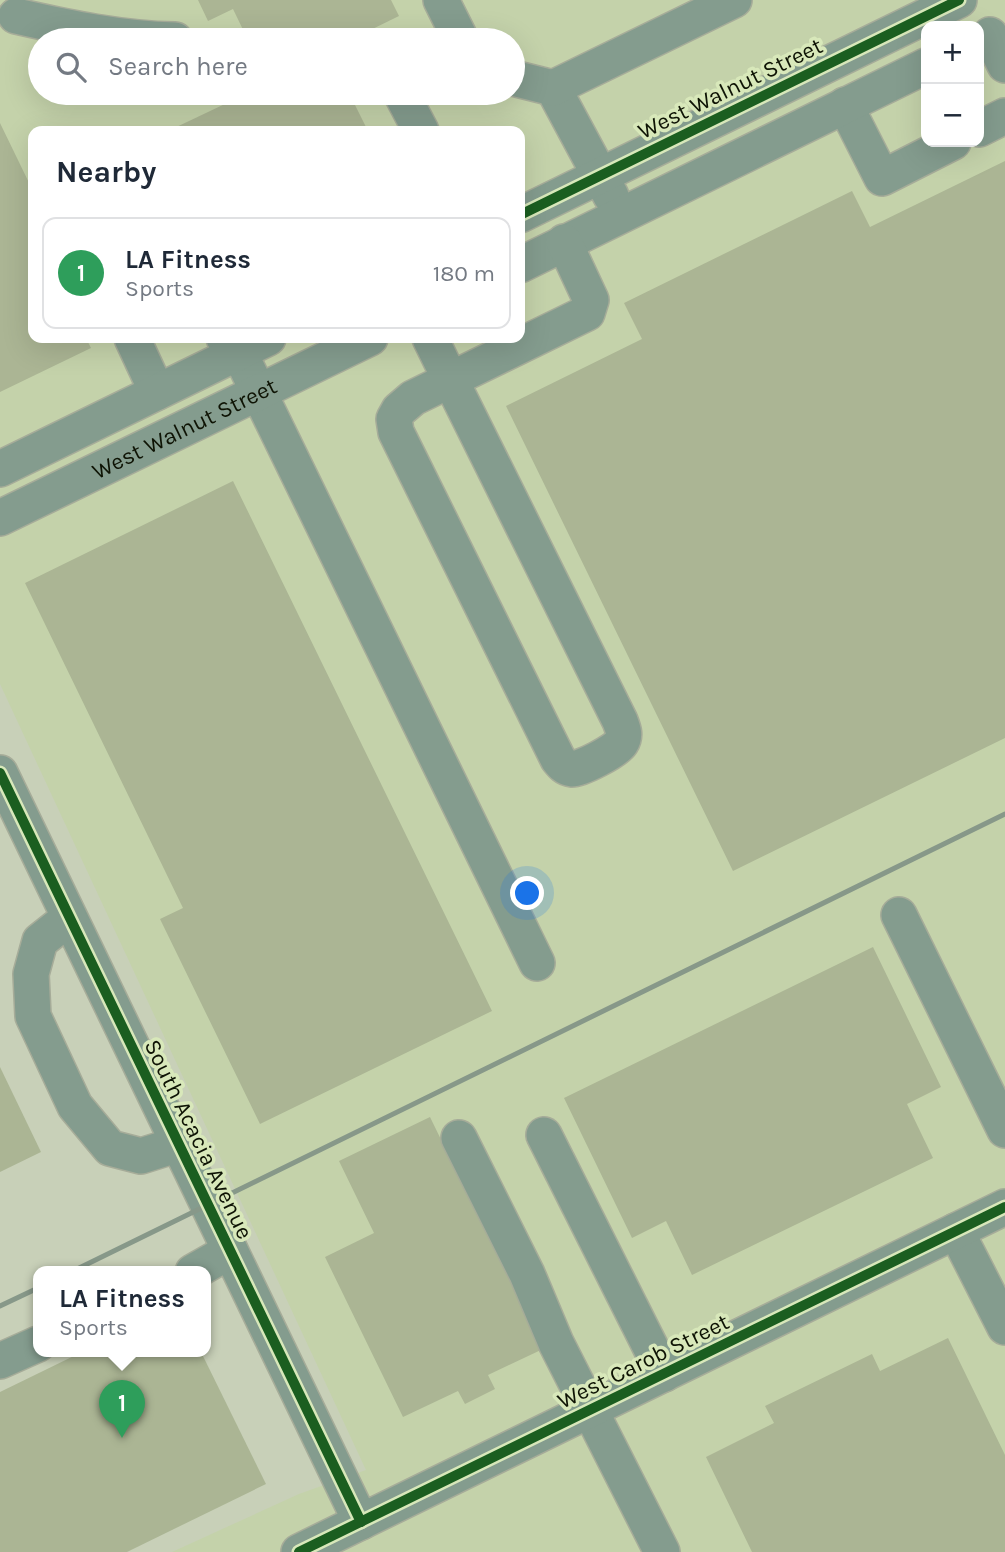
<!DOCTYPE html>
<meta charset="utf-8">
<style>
body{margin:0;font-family:Karla,sans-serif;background:#f6f6f7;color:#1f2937}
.controls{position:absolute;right:21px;top:21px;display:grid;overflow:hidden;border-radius:14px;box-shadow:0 7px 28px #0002}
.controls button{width:63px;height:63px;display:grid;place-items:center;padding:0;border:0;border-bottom:2px solid #e0e1e3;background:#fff;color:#1f2937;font:35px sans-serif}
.you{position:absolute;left:528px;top:894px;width:24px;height:24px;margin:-18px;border:5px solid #fff;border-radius:50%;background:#1a73e8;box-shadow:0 0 0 10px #1a73e833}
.badge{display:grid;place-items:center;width:46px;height:46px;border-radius:50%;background:#d93025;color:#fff;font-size:23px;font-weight:700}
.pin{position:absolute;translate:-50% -58px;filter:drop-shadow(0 2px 4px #0008)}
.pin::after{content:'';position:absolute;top:37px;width:24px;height:21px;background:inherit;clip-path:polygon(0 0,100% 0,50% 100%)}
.popup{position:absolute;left:33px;top:1266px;width:178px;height:91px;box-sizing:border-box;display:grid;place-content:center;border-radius:14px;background:#fff;filter:drop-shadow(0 2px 5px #0005);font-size:23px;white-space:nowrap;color:#747a83}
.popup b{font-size:26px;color:#1f2937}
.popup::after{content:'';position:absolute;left:50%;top:100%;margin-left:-14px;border:14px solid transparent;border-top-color:#fff}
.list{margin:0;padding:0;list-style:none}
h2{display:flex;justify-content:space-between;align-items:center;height:91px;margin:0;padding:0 28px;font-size:30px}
h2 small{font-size:23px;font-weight:400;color:#747a83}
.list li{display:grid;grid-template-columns:46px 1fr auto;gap:21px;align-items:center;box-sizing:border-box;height:112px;margin:0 14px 14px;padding:0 14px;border:2px solid #e0e1e3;border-radius:14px}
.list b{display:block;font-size:26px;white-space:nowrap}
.list p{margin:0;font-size:23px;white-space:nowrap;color:#747a83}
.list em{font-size:23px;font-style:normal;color:#747a83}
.icon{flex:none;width:38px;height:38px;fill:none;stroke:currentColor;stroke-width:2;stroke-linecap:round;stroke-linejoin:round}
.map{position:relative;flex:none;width:1005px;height:1552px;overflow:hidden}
.search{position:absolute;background:#fff;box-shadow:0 7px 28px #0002;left:28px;top:28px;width:497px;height:77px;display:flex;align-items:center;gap:18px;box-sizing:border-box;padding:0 24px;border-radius:38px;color:#747a83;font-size:26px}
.panel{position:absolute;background:#fff;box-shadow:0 7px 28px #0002;left:28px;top:126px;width:497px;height:217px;border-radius:14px}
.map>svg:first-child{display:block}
</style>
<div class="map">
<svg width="1005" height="1552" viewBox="0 0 1005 1552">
<rect width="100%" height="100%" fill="#c8d0b8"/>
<path fill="#c4d2aa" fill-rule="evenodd" d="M0,0H1005V1552H172L299,1494L366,1470L0,684ZM926,26H979V142H926ZM40,40H513V93H40ZM33,131H520V338H33Z"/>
<g fill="#abb594">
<path d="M198,0H391L399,16L350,40H248L233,9L208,21Z"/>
<path d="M248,93H349L368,131H168Z"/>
<path d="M0,123L33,191V338H86L91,348L0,392Z"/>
<path d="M1005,161V738L733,871L506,406L642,339L624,303L852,191L870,227Z"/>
<path d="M233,481L492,1011L260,1124L160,919L183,908L25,583Z"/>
<path d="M873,947L941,1087L907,1104L933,1158L692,1275L666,1221L632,1238L564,1098Z"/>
<path d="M0,1067L41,1152L0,1172Z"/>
<path d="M430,1117L543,1349L488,1375L495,1389L465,1404L458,1391L403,1417L325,1257L374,1233L339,1161Z"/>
<path d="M948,1338L1005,1455V1552H752L706,1457L774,1423L765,1406L872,1354L880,1371Z"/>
<path d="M82,1352H201L266,1484L127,1552H0V1392Z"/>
</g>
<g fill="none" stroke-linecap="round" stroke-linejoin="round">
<defs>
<g id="minor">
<path d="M441,0L461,40"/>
<path d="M16,16C69,28 121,39 175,40"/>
<path d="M990,35L1005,65"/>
<path d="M513,78L553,88L611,196"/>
<path d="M553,88L734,0"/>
<path d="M401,93L421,131"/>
<path d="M845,105L882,178L953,142"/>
<path d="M979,129L1005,116"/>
<path d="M520,215L959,0"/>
<path d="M520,265L926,66"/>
<path d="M132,338L157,392"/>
<path d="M224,338L239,352L537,963"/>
<path d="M430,338L450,379L620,721C623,729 626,735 621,743C616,751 581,769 572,769C565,768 562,764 558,759L396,432L394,419L399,410L413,398L587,313L591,300L564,242"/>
<path d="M0,469L268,338"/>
<path id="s1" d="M0,518L370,338"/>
<path d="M0,773L361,1522"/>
<path d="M899,915L1005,1130"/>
<path d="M69,918L40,941L31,974L33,1016L75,1106L110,1148L141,1156L179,1144"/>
<path d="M544,1135L664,1374"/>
<path d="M459,1138L527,1274L556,1343L662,1552"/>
<path d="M956,1231L1005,1327"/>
<path d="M193,1272L230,1251"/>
<path d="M0,1361L38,1344"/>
<path d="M299,1552L1005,1207"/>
</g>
</defs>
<use href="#minor" stroke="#a6ac99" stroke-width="38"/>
<use href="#minor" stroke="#849c8e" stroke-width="35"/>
<g stroke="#879889" stroke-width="5">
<path d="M71,1272L1005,814"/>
<path d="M0,1306L38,1288"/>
</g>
<defs>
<g id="cycleway">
<path d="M520,215L959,0"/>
<path d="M0,773L361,1522"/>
<path d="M299,1552L1005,1207"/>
</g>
</defs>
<use href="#cycleway" stroke="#d8e8ba" stroke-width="15"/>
<use href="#cycleway" stroke="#1b5e20" stroke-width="10"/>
</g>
<g text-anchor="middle" stroke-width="7" stroke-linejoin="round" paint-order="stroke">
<g font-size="23" fill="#0e1304" stroke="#d8e8ba">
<text transform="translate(730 88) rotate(-26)" y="8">West Walnut Street</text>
<text dy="8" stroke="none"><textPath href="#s1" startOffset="205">West Walnut Street</textPath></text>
<text transform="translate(199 1139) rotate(64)" y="8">South Acacia Avenue</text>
<text transform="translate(643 1361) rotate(-26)" y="8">West Carob Street</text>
</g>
</g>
</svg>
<div class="controls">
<button>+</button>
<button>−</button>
</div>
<div class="you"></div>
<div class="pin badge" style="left:122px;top:1438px;background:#2e9e5b">1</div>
<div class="popup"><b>LA Fitness</b>Sports</div>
<div class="search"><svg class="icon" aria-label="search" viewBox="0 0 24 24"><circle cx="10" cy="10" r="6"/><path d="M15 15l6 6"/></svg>Search here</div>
<section class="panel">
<h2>Nearby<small></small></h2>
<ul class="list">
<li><span class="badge" style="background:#2e9e5b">1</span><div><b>LA Fitness</b><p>Sports</p></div><em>180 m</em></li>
</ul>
</section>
</div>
